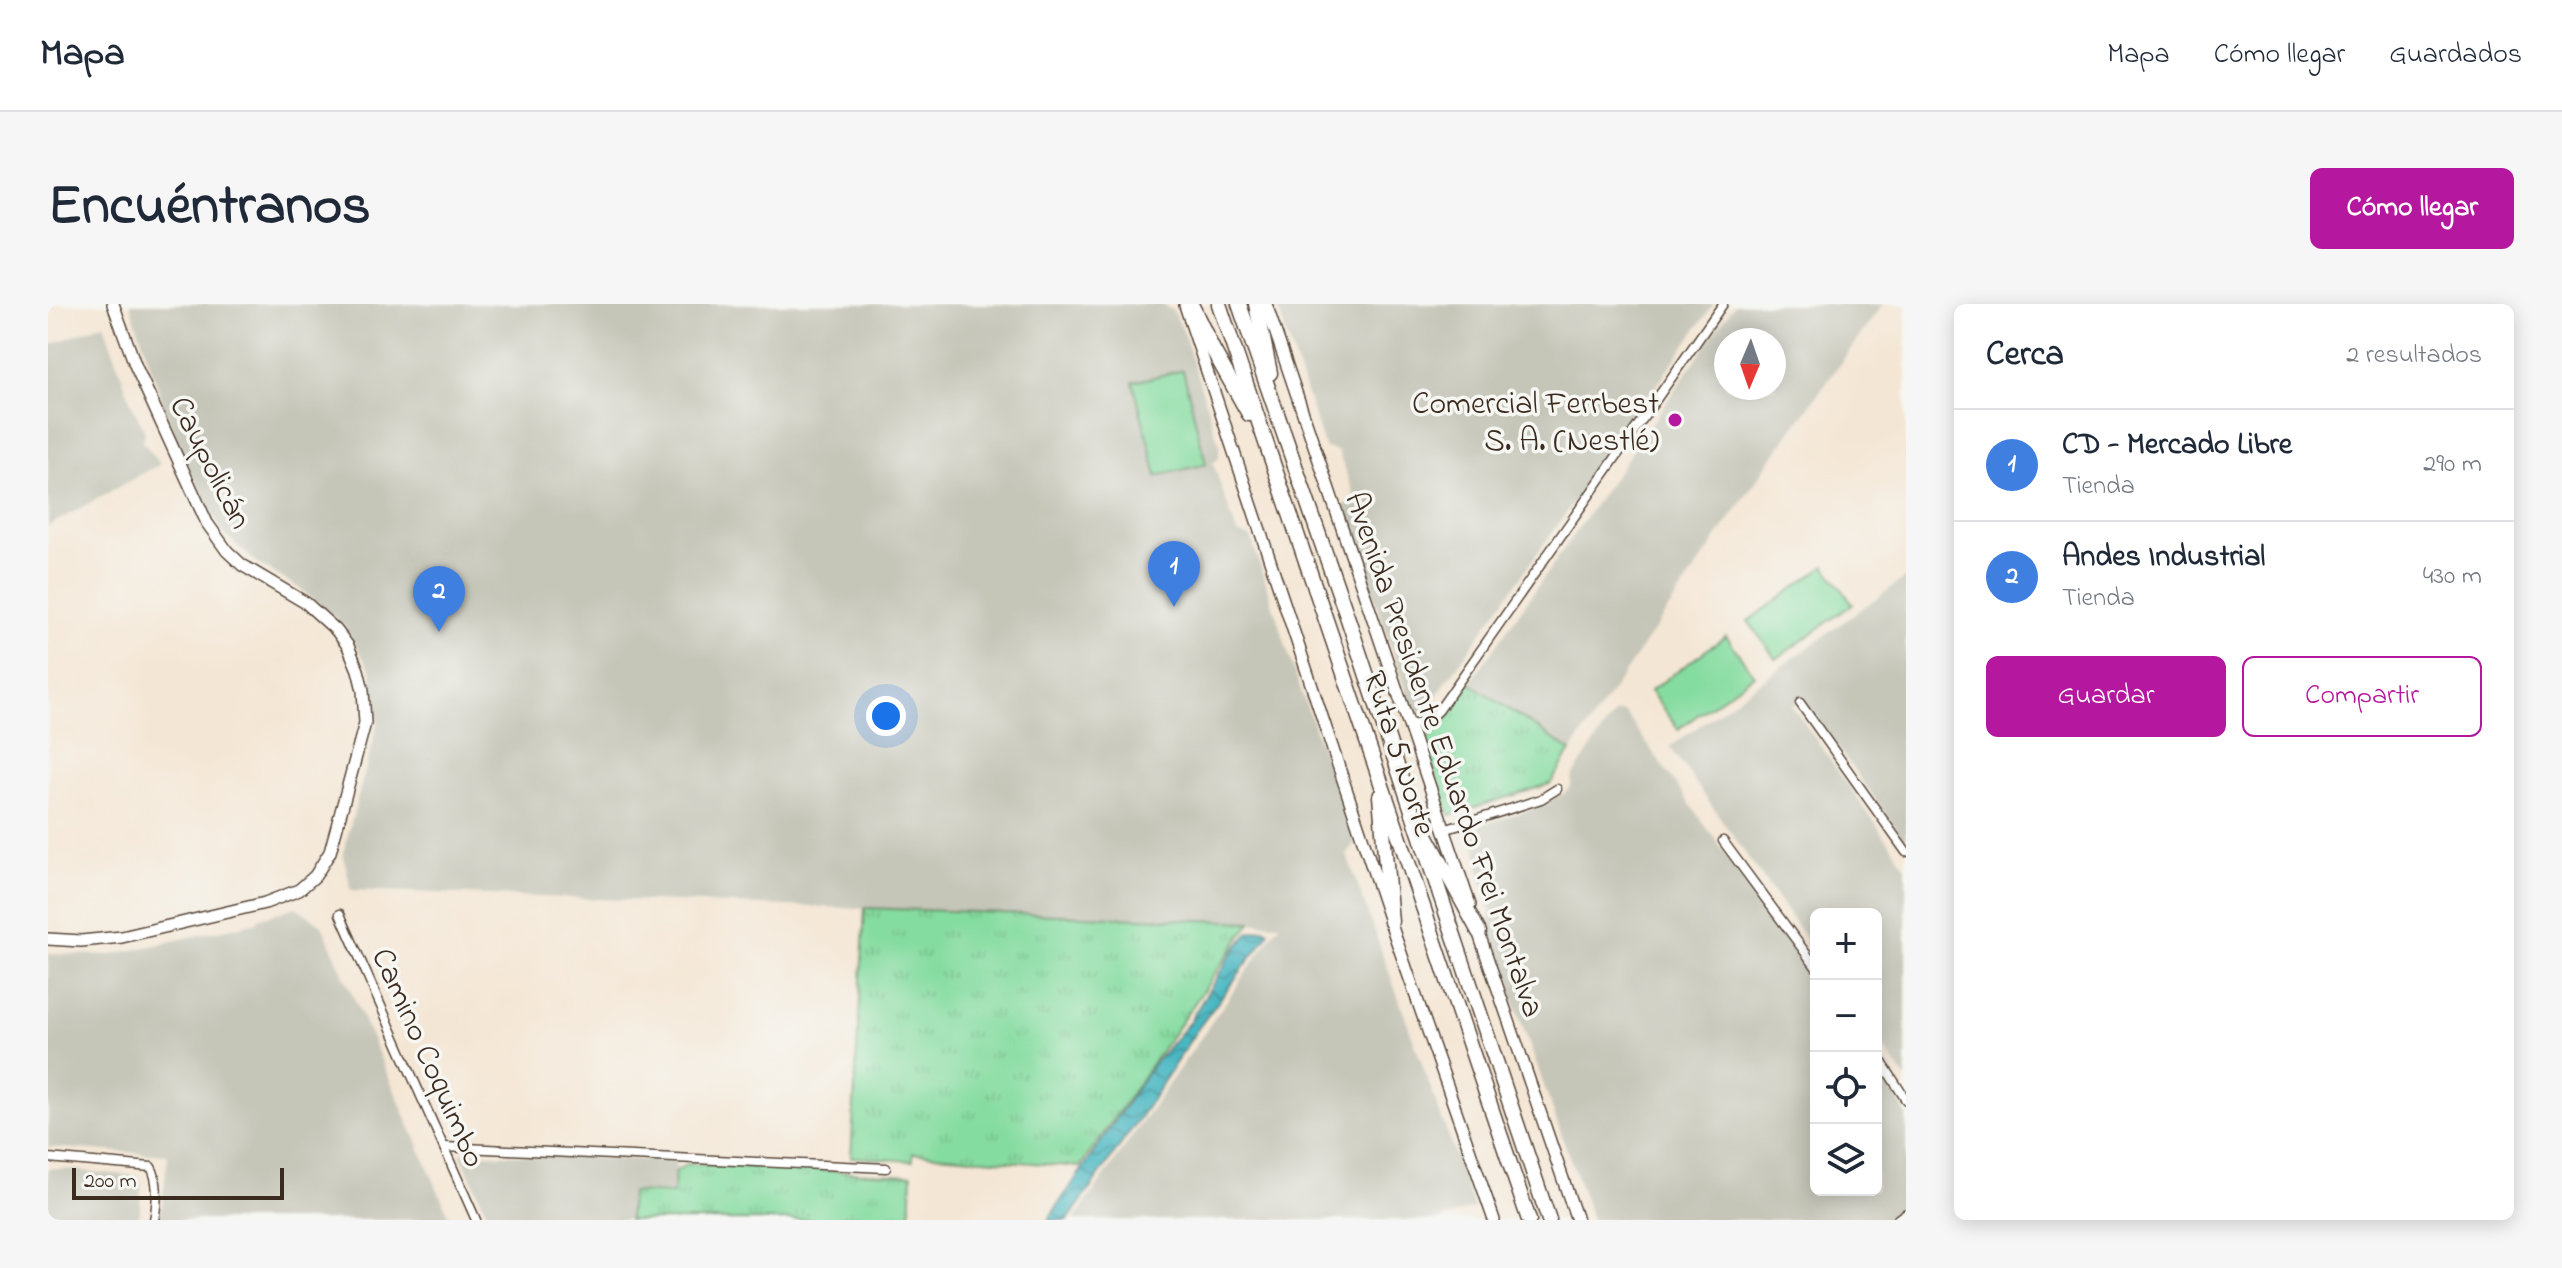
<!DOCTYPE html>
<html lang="es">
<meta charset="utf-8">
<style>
body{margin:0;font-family:"Indie Flower",sans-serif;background:#f6f6f7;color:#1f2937}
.controls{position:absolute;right:24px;bottom:24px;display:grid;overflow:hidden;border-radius:12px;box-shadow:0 4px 20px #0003}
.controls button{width:72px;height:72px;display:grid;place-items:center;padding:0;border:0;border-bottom:2px solid #e0e1e3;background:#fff;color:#1f2937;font:40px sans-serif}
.compass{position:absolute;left:1666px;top:24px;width:72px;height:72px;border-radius:50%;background:#fff;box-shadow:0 4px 20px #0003;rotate:182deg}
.scale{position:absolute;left:24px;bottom:20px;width:212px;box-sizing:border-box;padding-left:8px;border:4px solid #3b2a1e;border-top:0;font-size:22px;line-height:28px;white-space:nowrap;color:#3b2a1e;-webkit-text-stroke:6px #f6f6f2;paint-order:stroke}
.you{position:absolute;left:838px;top:412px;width:28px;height:28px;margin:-20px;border:6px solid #fff;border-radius:50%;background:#1a73e8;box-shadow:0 0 0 12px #1a73e833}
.badge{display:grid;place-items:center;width:52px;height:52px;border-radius:50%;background:#b5179e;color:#fff;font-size:26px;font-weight:700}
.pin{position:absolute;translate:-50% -66px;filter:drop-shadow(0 2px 4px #0008)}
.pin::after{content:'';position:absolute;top:42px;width:28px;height:24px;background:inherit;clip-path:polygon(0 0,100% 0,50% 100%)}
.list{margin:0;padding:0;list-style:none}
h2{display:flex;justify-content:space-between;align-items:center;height:104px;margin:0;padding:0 32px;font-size:34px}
h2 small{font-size:26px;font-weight:400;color:#747a83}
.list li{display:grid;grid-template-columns:52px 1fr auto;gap:24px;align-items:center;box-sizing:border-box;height:112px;padding:0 32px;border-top:2px solid #e0e1e3}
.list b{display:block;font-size:30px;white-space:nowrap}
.list p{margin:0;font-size:26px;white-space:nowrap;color:#747a83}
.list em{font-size:26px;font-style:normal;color:#747a83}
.actions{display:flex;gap:16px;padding:24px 32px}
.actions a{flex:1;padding:18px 0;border:2px solid #b5179e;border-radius:12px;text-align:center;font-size:28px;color:#b5179e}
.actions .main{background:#b5179e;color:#fff}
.icon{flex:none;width:44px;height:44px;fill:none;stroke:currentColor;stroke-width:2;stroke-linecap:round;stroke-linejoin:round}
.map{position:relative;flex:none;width:1858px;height:916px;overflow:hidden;border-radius:12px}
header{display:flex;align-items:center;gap:48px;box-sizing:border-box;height:112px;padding:0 40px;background:#fff;border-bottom:2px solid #e0e1e3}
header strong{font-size:38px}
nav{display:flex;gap:44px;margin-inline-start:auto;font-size:28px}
.intro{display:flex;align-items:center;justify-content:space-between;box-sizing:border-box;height:192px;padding:0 48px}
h1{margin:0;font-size:56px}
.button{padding:20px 36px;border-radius:12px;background:#b5179e;color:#fff;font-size:28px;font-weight:700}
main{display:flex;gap:48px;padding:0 48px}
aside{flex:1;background:#fff;border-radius:12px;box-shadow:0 4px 20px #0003}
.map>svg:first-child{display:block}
</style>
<header>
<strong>Mapa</strong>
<nav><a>Mapa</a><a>Cómo llegar</a><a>Guardados</a></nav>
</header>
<div class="intro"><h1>Encuéntranos</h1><a class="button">Cómo llegar</a></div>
<main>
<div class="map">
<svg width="1858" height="916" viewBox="0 0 1858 916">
<defs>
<pattern id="grass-tufts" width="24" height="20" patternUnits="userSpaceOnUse" patternTransform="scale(2)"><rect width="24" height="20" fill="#85dca0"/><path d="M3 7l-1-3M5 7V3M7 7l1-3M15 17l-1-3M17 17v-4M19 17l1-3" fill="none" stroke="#74bd89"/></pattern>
<pattern id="water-waves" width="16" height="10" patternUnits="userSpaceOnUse" patternTransform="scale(2)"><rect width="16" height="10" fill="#49b7c2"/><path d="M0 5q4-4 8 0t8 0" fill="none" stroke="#3e959d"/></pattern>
</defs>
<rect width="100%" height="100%" fill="#f6f6f2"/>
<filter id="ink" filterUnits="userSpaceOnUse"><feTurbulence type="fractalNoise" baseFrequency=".0125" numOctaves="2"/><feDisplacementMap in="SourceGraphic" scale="16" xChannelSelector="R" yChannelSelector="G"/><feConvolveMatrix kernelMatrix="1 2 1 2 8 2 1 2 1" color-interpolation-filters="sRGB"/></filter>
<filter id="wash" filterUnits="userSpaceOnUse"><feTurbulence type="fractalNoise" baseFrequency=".006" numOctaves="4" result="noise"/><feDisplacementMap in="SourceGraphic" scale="32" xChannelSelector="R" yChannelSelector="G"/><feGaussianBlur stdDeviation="1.8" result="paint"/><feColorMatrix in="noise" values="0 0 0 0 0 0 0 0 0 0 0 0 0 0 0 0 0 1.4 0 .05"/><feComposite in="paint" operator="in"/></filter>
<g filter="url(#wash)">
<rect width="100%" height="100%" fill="#f4e6d4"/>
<g fill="#c5c5b8" fill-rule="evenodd">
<path d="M82,0H1113L1125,7L1135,27L1171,140V154L1165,159L1166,162L1189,229L1203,233L1247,370L1307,538L1299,551L1426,904L1391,916H1026L1232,620L303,586L295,549L330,419L323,367L296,321L254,286L212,261L175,229L129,141Z"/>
<path d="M1228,0H1666L1382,401L1376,409H1371L1366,408L1295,203L1307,193L1290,147L1277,144Z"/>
<path d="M1687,0H1835L1721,158L1523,447L1422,379ZM1678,36H1726V84H1678Z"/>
<path d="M56,20L83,99L97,128L94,137L112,160L0,222V42Z"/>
<path d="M1858,273V538L1755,395L1744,402L1858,563V775L1828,733V610H1768V649L1622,443Z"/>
<path d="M1572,408L1577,409L1768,677V886H1828V759L1858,810V881L1854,883L1858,889V900L1837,916H1544L1448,647L1441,623L1443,607L1434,578L1424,524L1502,499L1506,493L1516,490L1523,482L1525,471L1566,410Z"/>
<path d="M248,603L274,621L403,916H112L120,851L0,843V650L63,651L210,618V615Z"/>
<path d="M412,849L628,857L626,891L584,888L581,916H442Z"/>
<path d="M0,864L88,872L93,881L92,909L89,916H0Z"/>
</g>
<g fill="url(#grass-tufts)" stroke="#60835f" stroke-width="2">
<path d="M1422,379L1523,447L1502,480L1402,511L1376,438Z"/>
<path d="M817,604L1203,618L1032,863L865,849V857L803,853Z"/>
<path d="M639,860L864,871L862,916H581L583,888L625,890L627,868Z"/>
</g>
<g fill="#85dca0" stroke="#60835f" stroke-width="2">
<path d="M1135,66L1158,160L1109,172L1085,78Z"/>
<path d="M1777,262L1805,300L1728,355L1700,317Z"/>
<path d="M1678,332L1706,371L1630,425L1602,387Z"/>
</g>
<path fill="url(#water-waves)" stroke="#427070" stroke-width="2" d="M1215,625L1221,627L1219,632L1148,727L1099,803L1020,916H1000L1104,762L1140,720L1186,646L1201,629Z"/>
</g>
<g filter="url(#ink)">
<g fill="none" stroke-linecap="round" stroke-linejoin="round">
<defs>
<g id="street">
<path d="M1752,399L1858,548"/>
<path d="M1361,422L1382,415L1391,406L1675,0"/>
<path d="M1396,526L1493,495L1509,485"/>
<path d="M1675,537L1768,663"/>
<path d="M292,610L428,916"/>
<path d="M1828,749L1858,796"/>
<path d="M396,843L838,864"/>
<path d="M0,854L103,863C111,877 109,900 106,916"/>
</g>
<g id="secondary">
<path d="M1218,0L1422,601"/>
<path d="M1137,1L1348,635L1446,916"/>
<path d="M1428,621L1529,916"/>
<path d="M0,635L33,637L74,633L217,599L251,586L267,572L282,548L317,419L315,386L310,366L300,342L288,326L258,299L194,261L179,247L159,219L88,63L65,0"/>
<path d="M1851,916L1858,911"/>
</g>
<g id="highway">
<path d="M1143,0L1165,46L1201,110"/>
<path d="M1171,0L1481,916"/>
<path d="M1191,0L1300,315L1501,916"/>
<path d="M1208,0L1222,69"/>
<path d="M1332,492L1343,618"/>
<path d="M1377,529L1431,628"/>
</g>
</defs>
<use href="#street" stroke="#574639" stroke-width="11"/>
<use href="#secondary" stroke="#574639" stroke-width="14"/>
<use href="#highway" stroke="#574639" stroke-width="17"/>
<use href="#street" stroke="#fff" stroke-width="8"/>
<use href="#secondary" stroke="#fff" stroke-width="11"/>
<use href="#highway" stroke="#fff" stroke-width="14"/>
</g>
</g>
<circle fill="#b5179e" stroke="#f6f6f2" stroke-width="3" cx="1627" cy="116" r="8"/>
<g text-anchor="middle" stroke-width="7" stroke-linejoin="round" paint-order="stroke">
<g font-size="32" fill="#3b2a1e" stroke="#f6f6f2" text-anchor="end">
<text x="1611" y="109">Comercial Ferrbest<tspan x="1611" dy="37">S. A. (Nestlé)</tspan></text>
</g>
<g font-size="32" fill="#3b2a1e" stroke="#f6f6f2">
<text transform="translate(164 158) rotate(63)" y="11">Caupolicán</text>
<text transform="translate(1353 449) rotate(72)" y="11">Ruta 5 Norte</text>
<text transform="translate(1398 450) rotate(71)" y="11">Avenida Presidente Eduardo Frei Montalva</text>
<text transform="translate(382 753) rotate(66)" y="11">Camino Coquimbo</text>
</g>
</g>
</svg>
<div class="controls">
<button>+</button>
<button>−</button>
<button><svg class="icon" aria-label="locate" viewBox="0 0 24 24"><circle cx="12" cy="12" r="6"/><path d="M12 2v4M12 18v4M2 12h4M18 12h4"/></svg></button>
<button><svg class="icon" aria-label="layers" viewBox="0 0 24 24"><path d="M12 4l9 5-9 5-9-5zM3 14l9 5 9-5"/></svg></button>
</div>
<svg class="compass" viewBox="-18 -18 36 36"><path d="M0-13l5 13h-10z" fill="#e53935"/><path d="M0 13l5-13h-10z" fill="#747a83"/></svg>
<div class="scale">200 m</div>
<div class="you"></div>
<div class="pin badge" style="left:1126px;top:303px;background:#3f7fe0">1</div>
<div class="pin badge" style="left:391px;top:328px;background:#3f7fe0">2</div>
</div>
<aside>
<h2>Cerca<small>2 resultados</small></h2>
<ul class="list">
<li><span class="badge" style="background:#3f7fe0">1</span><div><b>CD - Mercado Libre</b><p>Tienda</p></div><em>290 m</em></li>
<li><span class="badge" style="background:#3f7fe0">2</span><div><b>Andes Industrial</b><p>Tienda</p></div><em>430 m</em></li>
</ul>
<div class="actions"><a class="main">Guardar</a><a>Compartir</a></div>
</aside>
</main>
